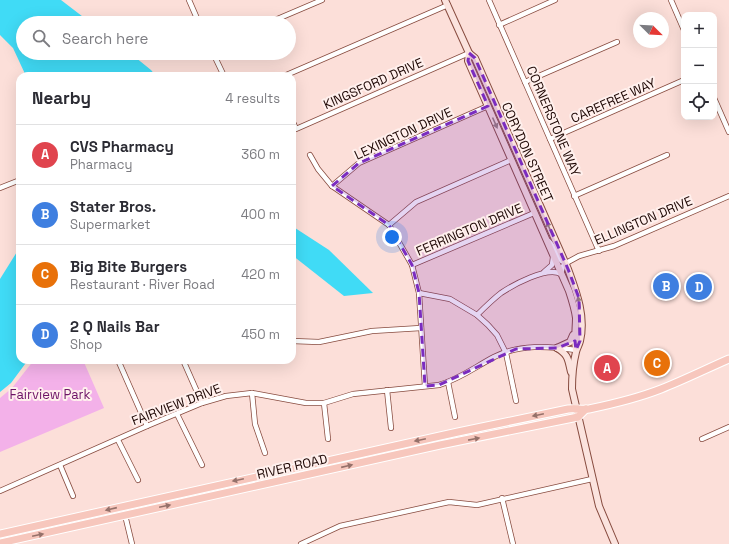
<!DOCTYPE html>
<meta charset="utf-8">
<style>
body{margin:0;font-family:"Space Grotesk",sans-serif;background:#f2f2f3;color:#2b2b33}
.controls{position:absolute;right:12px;top:12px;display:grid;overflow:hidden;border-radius:8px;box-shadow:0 4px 16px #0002}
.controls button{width:36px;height:36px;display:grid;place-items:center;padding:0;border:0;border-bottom:1px solid #e1e1e2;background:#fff;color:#2b2b33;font:20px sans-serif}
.compass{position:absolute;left:633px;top:12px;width:36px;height:36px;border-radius:50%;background:#fff;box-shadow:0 4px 16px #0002;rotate:114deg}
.you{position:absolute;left:392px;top:237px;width:14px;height:14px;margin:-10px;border:3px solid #fff;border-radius:50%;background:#1a73e8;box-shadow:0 0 0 6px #1a73e833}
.badge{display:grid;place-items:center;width:26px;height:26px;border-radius:50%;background:#29707d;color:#fff;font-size:13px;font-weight:700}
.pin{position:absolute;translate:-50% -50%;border:2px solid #fff;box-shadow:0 1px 4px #0006}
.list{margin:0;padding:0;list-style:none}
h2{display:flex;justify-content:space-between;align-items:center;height:52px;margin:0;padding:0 16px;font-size:17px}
h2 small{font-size:13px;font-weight:400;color:#7c7c81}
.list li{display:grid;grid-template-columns:26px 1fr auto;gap:12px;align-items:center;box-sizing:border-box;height:60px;padding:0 16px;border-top:1px solid #e1e1e2}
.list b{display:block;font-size:15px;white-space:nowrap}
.list p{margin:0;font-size:13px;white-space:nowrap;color:#7c7c81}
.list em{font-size:13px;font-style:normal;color:#7c7c81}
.icon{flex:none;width:22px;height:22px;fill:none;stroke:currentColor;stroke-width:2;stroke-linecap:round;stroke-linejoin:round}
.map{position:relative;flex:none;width:729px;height:544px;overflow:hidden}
.search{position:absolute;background:#fff;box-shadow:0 4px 16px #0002;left:16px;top:16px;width:280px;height:44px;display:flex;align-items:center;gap:10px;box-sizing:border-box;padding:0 14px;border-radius:22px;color:#7c7c81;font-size:15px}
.panel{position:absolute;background:#fff;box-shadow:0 4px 16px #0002;left:16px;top:72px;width:280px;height:292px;border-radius:12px}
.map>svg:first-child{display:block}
</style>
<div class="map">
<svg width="729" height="544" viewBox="0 0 729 544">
<rect width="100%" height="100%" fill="#fcdfd9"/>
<path fill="#f3b1e9" d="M34,360H83L104,408L0,452V398L12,388Z"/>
<g fill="#40dbf6">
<path d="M0,0H61L91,23H23V53H130L151,70L156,76H26L13,48L0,35Z"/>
<path d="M292,226L329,250L373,293L344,296L292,255Z"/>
<path d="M20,247V360H28L11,383L0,392V279Z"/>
</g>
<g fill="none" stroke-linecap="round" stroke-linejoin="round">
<defs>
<g id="street">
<path d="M189,0L199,23"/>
<path d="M489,0L599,251"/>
<path d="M671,0L684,30"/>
<path d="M268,23L322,0"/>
<path d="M499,25L555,0"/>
<path d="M213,53L224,76"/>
<path d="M284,76L448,5"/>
<path d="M525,82L617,42"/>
<path d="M714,98L729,132"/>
<path d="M292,120L296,129L469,53"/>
<path d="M550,139L684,80"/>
<path d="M310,155L318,169L332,186L389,225L412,265L419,293L425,386"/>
<path d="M332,186L359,163L488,106"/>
<path d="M0,188L20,180"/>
<path d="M574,196L667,155"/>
<path d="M389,225L416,202L511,160"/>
<path d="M547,240C556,245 555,259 565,263"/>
<path d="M412,265L534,213"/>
<path d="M544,272L552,265L553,257"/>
<path d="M419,293L450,299L477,315L488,325L497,335L506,353L516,401"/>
<path d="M477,315C485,307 492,300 501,293C513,285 547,266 561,274L563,266L568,262L579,256L614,246L729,196"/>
<path d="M292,341L319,342L372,331L421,328"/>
<path d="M118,360L147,426"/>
<path d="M183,360L202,403"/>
<path d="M448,382L455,417"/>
<path d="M387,390L391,428"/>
<path d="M252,393L255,424L265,453"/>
<path d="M324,403L328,439"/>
<path d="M177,414L202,465"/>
<path d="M702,439L729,427"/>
<path d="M118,440L138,480"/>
<path d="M60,465L73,496"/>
<path d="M0,491L147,426L202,403L226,396L252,393L306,403H324L353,394L439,385C460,379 475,367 494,357C520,344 548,346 576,350"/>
<path d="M502,498L513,544"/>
<path d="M125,515L132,544"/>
<path d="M301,544L340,526L449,502L477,505L592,479"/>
</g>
<g id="secondary">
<path d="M445,0L469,53L468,61L569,291C572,300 575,309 576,318C576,329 574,339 576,350"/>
<path d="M469,53L475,58L568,269C576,291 586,316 580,341C579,345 577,348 576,352C573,364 572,377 572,389L599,506L615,544"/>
<path d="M557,348L570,342L573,335"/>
<path d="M557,348C569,355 568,360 571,372"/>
</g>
<g id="primary">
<path d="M0,534L458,432L568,409C575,408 582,410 589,409C613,404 638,398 661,389C684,380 706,369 729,359"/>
<path d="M0,543L440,445L578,417L586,409"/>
</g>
</defs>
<use href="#street" stroke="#874b3f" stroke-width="6"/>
<use href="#secondary" stroke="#874b3f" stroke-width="8"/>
<use href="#primary" stroke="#fff" stroke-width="9"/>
<use href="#street" stroke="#fff" stroke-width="4.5"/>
<use href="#secondary" stroke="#fbe3de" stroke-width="6"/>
<use href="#primary" stroke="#f7c7bd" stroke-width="7"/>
</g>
<defs><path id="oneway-solid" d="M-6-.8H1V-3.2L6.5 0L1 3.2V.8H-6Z"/></defs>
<g fill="#98807c">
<use href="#oneway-solid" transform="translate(495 123) rotate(66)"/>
<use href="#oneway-solid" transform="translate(549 227) rotate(-114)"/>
<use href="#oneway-solid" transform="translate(579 302) rotate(-101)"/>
</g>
<g fill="#95716a">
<use href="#oneway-solid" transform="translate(538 415) rotate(168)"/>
<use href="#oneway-solid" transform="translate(474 439) rotate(-11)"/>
<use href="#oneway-solid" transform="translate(420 440) rotate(168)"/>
<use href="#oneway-solid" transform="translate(347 466) rotate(-13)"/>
<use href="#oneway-solid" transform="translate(238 480) rotate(168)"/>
<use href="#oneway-solid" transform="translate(165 506) rotate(-12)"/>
<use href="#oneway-solid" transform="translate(111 509) rotate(167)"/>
<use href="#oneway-solid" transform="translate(38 535) rotate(-12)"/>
</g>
<path fill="#7b2cbf" fill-opacity="0.2" stroke="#7b2cbf" stroke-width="3" stroke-dasharray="8 5" stroke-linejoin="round" d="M469,53L475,58L568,269L579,298L580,341L576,350L575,341L557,348L516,349L439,385L425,386L419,293L412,265L389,225L332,186L359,163L488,106L468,61Z"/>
<g text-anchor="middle" stroke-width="4" stroke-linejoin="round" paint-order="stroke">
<g font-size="13" fill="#1e0704" stroke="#fff0ed">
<text transform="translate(373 83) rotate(-24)" y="5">KINGSFORD DRIVE</text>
<text transform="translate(613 100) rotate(-24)" y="5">CAREFREE WAY</text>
<text transform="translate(554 121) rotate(67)" y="5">CORNERSTONE WAY</text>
<text transform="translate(403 133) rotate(-25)" y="5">LEXINGTON DRIVE</text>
<text transform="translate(528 152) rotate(66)" y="5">CORYDON STREET</text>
<text transform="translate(643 220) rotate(-23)" y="5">ELLINGTON DRIVE</text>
<text transform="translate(469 229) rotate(-23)" y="5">FERRINGTON DRIVE</text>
<text transform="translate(176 404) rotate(-21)" y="5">FAIRVIEW DRIVE</text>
<text transform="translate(292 466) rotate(-13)" y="5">RIVER ROAD</text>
</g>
<g font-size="13" fill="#6e1467" stroke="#fff0ed">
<text x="50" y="399">Fairview Park</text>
</g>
</g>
</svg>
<div class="controls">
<button>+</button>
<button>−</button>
<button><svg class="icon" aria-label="locate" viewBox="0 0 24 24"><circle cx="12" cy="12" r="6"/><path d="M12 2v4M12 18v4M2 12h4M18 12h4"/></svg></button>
</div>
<svg class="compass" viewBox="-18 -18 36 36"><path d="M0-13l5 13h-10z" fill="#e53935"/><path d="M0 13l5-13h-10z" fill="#7c7c81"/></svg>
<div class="you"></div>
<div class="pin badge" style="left:607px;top:368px;background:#e0444e">A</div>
<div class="pin badge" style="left:666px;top:286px;background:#3f7fe0">B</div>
<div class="pin badge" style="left:657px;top:363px;background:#e8710a">C</div>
<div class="pin badge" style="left:699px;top:287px;background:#3f7fe0">D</div>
<div class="search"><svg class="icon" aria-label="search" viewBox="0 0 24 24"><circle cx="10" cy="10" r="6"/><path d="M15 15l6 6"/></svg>Search here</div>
<section class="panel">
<h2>Nearby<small>4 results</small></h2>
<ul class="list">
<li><span class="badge" style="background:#e0444e">A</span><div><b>CVS Pharmacy</b><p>Pharmacy</p></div><em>360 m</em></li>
<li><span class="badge" style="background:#3f7fe0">B</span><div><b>Stater Bros.</b><p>Supermarket</p></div><em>400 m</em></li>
<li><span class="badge" style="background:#e8710a">C</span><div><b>Big Bite Burgers</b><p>Restaurant · River Road</p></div><em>420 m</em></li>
<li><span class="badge" style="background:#3f7fe0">D</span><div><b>2 Q Nails Bar</b><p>Shop</p></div><em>450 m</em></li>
</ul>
</section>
</div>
